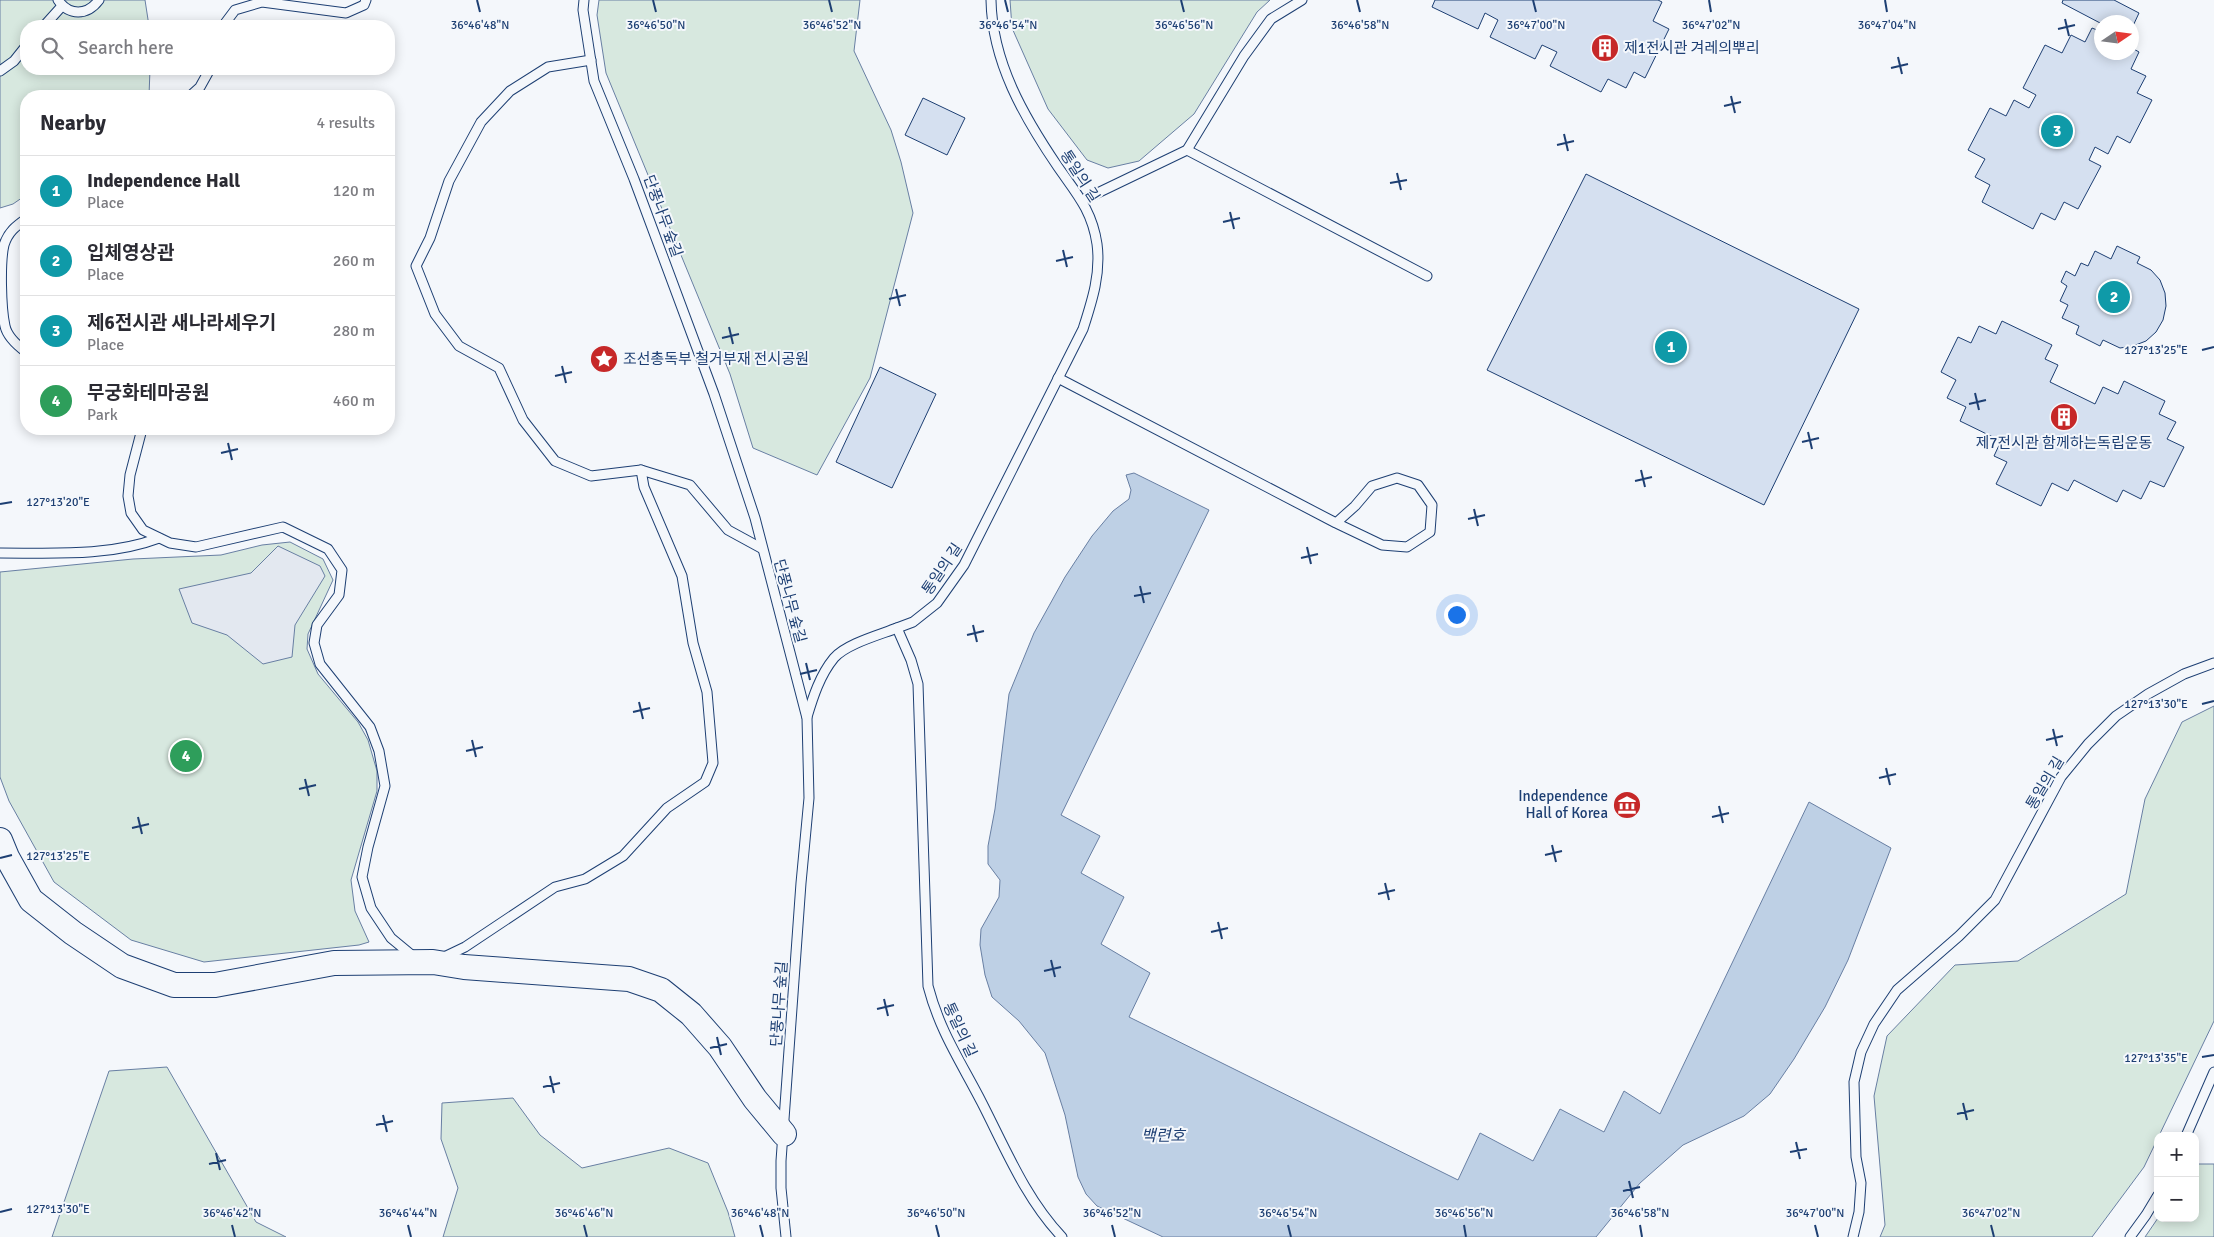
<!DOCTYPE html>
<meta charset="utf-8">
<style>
body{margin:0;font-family:Signika,"Noto Sans KR",sans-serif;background:#f7f7f7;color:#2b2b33}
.controls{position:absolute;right:15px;bottom:15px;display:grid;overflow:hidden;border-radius:10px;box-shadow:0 2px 12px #0003}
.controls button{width:45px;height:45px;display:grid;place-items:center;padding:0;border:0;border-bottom:1px solid #e1e1e2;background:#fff;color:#2b2b33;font:25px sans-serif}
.compass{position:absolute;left:2094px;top:15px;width:45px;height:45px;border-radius:50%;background:#fff;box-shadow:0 2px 12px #0003;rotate:77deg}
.you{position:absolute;left:1456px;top:614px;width:18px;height:18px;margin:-12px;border:4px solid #fff;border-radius:50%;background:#1a73e8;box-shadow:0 0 0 8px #1a73e833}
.badge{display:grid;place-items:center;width:32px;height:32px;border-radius:50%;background:#1a73e8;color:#fff;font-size:16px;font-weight:700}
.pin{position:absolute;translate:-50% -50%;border:2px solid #fff;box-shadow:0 1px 5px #0006}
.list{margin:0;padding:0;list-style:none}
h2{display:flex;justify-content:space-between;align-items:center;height:65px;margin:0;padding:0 20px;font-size:21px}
h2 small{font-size:16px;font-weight:400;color:#7c7c81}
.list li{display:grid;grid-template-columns:32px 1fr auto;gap:15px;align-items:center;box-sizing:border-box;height:70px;padding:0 20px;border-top:1px solid #e1e1e2}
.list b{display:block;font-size:19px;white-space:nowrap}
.list p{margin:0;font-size:16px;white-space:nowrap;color:#7c7c81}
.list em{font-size:16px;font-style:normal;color:#7c7c81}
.icon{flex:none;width:28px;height:28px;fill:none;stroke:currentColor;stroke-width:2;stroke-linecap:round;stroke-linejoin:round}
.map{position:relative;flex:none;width:2214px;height:1237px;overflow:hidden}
.search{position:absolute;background:#fff;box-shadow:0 2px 12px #0003;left:20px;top:20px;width:375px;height:55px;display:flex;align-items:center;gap:12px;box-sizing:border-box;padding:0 18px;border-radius:20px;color:#7c7c81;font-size:19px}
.panel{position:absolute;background:#fff;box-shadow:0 2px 12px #0003;left:20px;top:90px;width:375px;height:345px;border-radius:20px}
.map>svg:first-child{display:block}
</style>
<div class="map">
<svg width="2214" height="1237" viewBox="0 0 2214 1237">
<rect width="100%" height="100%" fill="#f4f7fb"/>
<g fill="#d7e8df" stroke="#687fa3">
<path d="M0,0H145L149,26H26V69H150L149,96H26V195L13,204L0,208Z"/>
<path d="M599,0H860L854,51L891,130L901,162L913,213L870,378L817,475L753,448L730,374L606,73L597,15Z"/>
<path d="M1010,0H1270L1257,12L1194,114L1139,161L1108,168L1087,160L1048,109L1012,28Z"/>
<path d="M290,542L323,559L333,580L308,634L307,649L318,674L358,722L368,740L377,771V791L351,880L355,911L369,942L359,945L204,962L131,940L54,882L9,801L0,777V572L133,559L221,555L262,545Z"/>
<path d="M2214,706V1021L2144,1167L2092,1237H1880L1885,1225L1874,1096L1887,1036L1955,965L2018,961L2126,894L2145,799L2182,722Z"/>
<path d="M167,1067L256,1222L286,1237H52L109,1071Z"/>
<path d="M513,1098L540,1135L582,1168L669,1148L708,1163L728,1212L735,1237H443L458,1188L441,1139L442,1103Z"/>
<path d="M2195,1164H2214V1237H2145L2158,1218H2195Z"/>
</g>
<path fill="#e3e8f0" stroke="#687fa3" d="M278,546L320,566L325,576L295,625L292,657L263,664L227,635L192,623L179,589L251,573Z"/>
<path fill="#bed0e5" stroke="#687fa3" d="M1134,473L1209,510L1061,815L1100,836L1081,873L1124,897L1101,944L1150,973L1129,1017L1458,1180L1480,1133L1533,1161L1560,1109L1604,1132L1624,1091L1660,1114L1809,802L1891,848L1848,960L1825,1007L1794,1059L1770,1094L1744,1116L1683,1145L1640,1183L1596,1237H1163L1097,1206L1086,1194L1078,1177L1065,1115L1045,1053L1019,1021L992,997L985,975L980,945L981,929L999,897L1000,880L988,864V846L995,809L1009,694L1034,633L1065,577L1092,536L1113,511L1129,499L1131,490L1126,475Z"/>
<g fill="#d5e0f0" stroke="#1d3f73">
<path d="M1435,0H1658L1662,2L1653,21L1669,29L1645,78L1634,72L1626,88L1608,79L1601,92L1550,66L1557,52L1542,45L1535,59L1490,37L1498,20L1485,13L1478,29L1432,7Z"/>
<path d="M2063,0H2114L2139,13L2132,28V22L2102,24L2062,3Z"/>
<path d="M2092,28L2102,32V52H2132V48L2139,52L2131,69L2146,76L2137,93L2152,100L2130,143L2117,136L2108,154L2095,147L2089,160L2101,166L2078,209L2064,202L2055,220L2041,213L2033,229L1982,202L1990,185L1975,177L1985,159L1968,150L1990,108L2006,116L2014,100L2029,108L2036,95L2023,88L2045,45L2062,53L2071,35L2085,42Z"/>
<path d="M923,98L965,118L947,155L905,135Z"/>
<path d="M1586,174L1859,309L1764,505L1487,370Z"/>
<path d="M2117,246L2140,257L2137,263L2151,270L2160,280L2165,293L2166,306L2163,320L2156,332L2146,341L2133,346L2120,348L2103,340L2100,346L2076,334L2079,326L2062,318L2068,305L2060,301L2067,286L2061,282L2066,271L2075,276L2081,263L2088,266L2095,251L2111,259Z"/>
<path d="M2002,321L2052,345L2045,359L2058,365L2050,382L2095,404L2103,387L2118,394L2124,381L2165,401L2159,414L2176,422L2167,439L2184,447L2164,487L2150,481L2141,499L2123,490L2117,502L2074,480L2068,491L2052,483L2041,506L1996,484L2007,462L1994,456L2001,441L1960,421L1966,407L1947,398L1956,380L1941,372L1958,337L1971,343L1979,326L1996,334Z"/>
<path d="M880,367L936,394L892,488L836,462Z"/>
</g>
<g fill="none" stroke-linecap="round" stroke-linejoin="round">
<defs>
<g id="lane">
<path d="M58,0C69,16 87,16 99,0"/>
<path d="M584,0L583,10L594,81L634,179L714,394L755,518L807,718L809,798L801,883L781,1161V1188L786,1237"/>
<path d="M991,0C992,62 1024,117 1058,167C1076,193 1092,210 1097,244C1101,274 1092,301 1083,329L964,565L937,603L913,622L897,628L911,660L918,684L928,986C940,1032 961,1062 982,1103C1006,1150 1026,1199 1062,1237"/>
<path d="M44,26L62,6"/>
<path d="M223,26L235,10L262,2L346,13L364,5L366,0"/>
<path d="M591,60L548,67L510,91L481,122L449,181L430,238L416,266L435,314L459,346L499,368L523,420L555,461L591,476L641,470L690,485L728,530L761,548"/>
<path d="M0,71L14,61L26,46"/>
<path d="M190,96L200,87L210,69"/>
<path d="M1187,150L1427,276"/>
<path d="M1083,200L1187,150L1244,56L1271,19L1302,0"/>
<path d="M26,219C16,226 8,232 4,245C0,262 1,308 5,326C7,336 18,346 26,352"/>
<path d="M1058,378L1336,523L1382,545L1407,547L1430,532L1432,505L1418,485L1397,478L1372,486L1355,506L1336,523"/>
<path d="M142,429L130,475L128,496L131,513L143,530L170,543L196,547L283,527L328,549L342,570L339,595L317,625L314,643L320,664L370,727L379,751L385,786L368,847L362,877L371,908L391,938L414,957"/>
<path d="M0,553C52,553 109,557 159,538"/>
<path d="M807,717C813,697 820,675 834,658C846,644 879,635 897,628"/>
<path d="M442,958L465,947L555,887L585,879L623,856L667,808L705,782L713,763L707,692L693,643L682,576L644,487L641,470"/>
<path d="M2186,1136L2214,1072"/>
<path d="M1853,1237L1859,1212L1861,1183L1856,1157L1854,1082L1861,1052L1874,1024L1897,990L1959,936L1995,900L2061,777L2088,744L2116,716L2148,694L2184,674L2214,663"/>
<path d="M2130,1237L2146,1215L2158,1195"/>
</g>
<path id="secondary" d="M0,840L7,857L31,900L73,933L122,966L174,985H215L334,963L433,962L464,967L629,979L661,990L691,1014L720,1047L755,1099L784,1134"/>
</defs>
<use href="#lane" stroke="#1d3f73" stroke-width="11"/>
<use href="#secondary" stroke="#1d3f73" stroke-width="26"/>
<use href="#lane" stroke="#f4f7fb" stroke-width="9"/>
<use href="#secondary" stroke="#f4f7fb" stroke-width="24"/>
</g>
<path fill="none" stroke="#1d3f73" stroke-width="2" d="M477,0L480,12M653,0L656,12M829,0L832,12M1005,0L1008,12M1181,0L1184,12M1357,0L1360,12M1533,0L1536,12M1709,0L1711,12M1885,0L1887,12M2065,19L2069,36M2058,29L2075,25M1898,57L1902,74M1891,68L1908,64M1731,96L1735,113M1724,106L1741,102M1564,134L1568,151M1557,145L1574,141M1397,173L1401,190M1390,183L1407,180M1230,212L1234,229M1223,222L1240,218M1063,250L1067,267M1056,261L1073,257M896,289L900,306M889,299L906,295M729,327L733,344M722,338L739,334M2202,350L2214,347M562,366L566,383M555,376L572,372M1975,393L1979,410M1969,404L1986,400M1808,432L1812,449M1802,442L1819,438M228,443L232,460M221,453L238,449M1641,470L1645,487M1635,481L1652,477M0,504L12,502M1474,509L1478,526M1468,519L1485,515M1307,547L1311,564M1301,558L1318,554M1140,586L1144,603M1134,596L1151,593M973,625L977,642M967,635L984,631M806,663L810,680M800,674L817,670M639,702L643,719M2202,704L2214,701M633,712L650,708M2053,729L2057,746M472,740L476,757M2046,740L2063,736M466,751L483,747M1886,768L1890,785M1879,778L1896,774M305,779L309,796M299,789L316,785M1719,806L1723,823M138,817L142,834M1712,817L1729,813M132,828L149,824M1552,845L1556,862M1545,855L1562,851M0,858L12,855M1385,883L1389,900M1378,894L1395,890M1218,922L1222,939M1211,932L1228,928M1051,960L1055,977M1044,971L1061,967M884,999L888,1016M877,1009L894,1005M717,1037L721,1055M710,1048L727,1044M2202,1057L2214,1055M550,1076L554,1093M543,1087L560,1083M1963,1103L1967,1120M1957,1114L1974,1110M383,1115L387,1132M376,1125L393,1121M1796,1142L1800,1159M1790,1152L1807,1149M216,1153L220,1170M209,1164L226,1160M1629,1181L1633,1198M1623,1191L1640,1187M0,1212L12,1209M232,1225L235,1237M408,1225L411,1237M584,1225L587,1237M760,1225L763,1237M936,1225L939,1237M1112,1225L1115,1237M1288,1225L1291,1237M1464,1225L1466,1237M1640,1225L1642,1237M1815,1225L1818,1237M1991,1225L1994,1237"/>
<defs>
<symbol id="building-disc" viewBox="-11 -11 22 22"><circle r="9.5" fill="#c62828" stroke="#f4f7fb"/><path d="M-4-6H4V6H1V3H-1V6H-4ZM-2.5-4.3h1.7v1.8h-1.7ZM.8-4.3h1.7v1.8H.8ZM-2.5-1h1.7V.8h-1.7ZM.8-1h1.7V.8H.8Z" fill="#fff"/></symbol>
<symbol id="sight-disc" viewBox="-11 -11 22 22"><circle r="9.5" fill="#c62828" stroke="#f4f7fb"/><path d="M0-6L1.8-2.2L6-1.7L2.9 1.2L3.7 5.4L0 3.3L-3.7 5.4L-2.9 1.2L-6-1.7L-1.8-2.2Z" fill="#fff"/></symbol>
<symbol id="museum-disc" viewBox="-11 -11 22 22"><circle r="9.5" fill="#c62828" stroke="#f4f7fb"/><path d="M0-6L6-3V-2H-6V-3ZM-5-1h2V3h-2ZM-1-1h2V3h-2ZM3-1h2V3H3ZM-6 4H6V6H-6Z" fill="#fff"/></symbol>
</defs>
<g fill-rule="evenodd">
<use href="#building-disc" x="1589" y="32" width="32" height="32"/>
<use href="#sight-disc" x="588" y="343" width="32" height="32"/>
<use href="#building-disc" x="2048" y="401" width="32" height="32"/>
<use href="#museum-disc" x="1611" y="789" width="32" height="32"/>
</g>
<g text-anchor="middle" stroke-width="4" stroke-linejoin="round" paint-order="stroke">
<g font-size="15" fill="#1d3f73" stroke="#f4f7fb" text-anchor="start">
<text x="1624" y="53">제1전시관 겨레의뿌리</text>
<text x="623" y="364">조선총독부 철거부재 전시공원</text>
<text x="2064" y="448" text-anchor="middle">제7전시관 함께하는독립운동</text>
<text x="1608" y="801" text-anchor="end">Independence<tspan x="1608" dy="17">Hall of Korea</tspan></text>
</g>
<g font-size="15" fill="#1d3f73" stroke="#f4f7fb">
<text transform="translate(1080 176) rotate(57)" y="5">통일의 길</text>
<text transform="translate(663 216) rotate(70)" y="5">단풍나무 숲길</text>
<text transform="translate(942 569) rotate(-56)" y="5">통일의 길</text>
<text transform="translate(790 601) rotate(75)" y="5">단풍나무 숲길</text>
<text transform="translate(2045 783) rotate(-59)" y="5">통일의 길</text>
<text transform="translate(779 1004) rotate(-86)" y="5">단풍나무 숲길</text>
<text transform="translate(960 1030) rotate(65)" y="5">통일의 길</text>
</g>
<g font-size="16" font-style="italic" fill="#1d3f73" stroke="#f4f7fb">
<text x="1163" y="1141">백련호</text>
</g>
</g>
<g font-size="12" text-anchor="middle" fill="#1d3f73" stroke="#f4f7fb" stroke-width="4" stroke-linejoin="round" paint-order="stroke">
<text x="480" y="29">36°46'48"N</text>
<text x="656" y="29">36°46'50"N</text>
<text x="832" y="29">36°46'52"N</text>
<text x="1008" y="29">36°46'54"N</text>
<text x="1184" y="29">36°46'56"N</text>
<text x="1360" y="29">36°46'58"N</text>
<text x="1536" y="29">36°47'00"N</text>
<text x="1711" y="29">36°47'02"N</text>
<text x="1887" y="29">36°47'04"N</text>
<text x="2156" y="354">127°13'25"E</text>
<text x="58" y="506">127°13'20"E</text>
<text x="2156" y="708">127°13'30"E</text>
<text x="58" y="860">127°13'25"E</text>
<text x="2156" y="1062">127°13'35"E</text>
<text x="58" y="1213">127°13'30"E</text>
<text x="232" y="1217">36°46'42"N</text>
<text x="408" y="1217">36°46'44"N</text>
<text x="584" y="1217">36°46'46"N</text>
<text x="760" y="1217">36°46'48"N</text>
<text x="936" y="1217">36°46'50"N</text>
<text x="1112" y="1217">36°46'52"N</text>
<text x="1288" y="1217">36°46'54"N</text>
<text x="1464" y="1217">36°46'56"N</text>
<text x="1640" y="1217">36°46'58"N</text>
<text x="1815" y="1217">36°47'00"N</text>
<text x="1991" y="1217">36°47'02"N</text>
</g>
</svg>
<div class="controls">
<button>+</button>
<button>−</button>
</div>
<svg class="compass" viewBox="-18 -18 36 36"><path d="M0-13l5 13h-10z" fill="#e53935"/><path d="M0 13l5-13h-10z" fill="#7c7c81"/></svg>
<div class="you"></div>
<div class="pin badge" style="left:1671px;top:347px;background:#0f9aa8">1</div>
<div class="pin badge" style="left:2114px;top:297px;background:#0f9aa8">2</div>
<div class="pin badge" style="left:2057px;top:131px;background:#0f9aa8">3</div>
<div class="pin badge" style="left:186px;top:756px;background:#2e9e5b">4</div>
<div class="search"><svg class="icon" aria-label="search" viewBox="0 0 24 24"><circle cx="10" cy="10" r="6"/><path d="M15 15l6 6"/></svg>Search here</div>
<section class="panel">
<h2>Nearby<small>4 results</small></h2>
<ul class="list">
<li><span class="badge" style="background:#0f9aa8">1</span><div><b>Independence Hall</b><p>Place</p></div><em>120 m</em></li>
<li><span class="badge" style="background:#0f9aa8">2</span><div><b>입체영상관</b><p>Place</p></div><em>260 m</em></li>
<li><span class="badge" style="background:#0f9aa8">3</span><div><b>제6전시관 새나라세우기</b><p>Place</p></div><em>280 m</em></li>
<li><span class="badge" style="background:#2e9e5b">4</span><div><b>무궁화테마공원</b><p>Park</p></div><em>460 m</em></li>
</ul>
</section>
</div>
